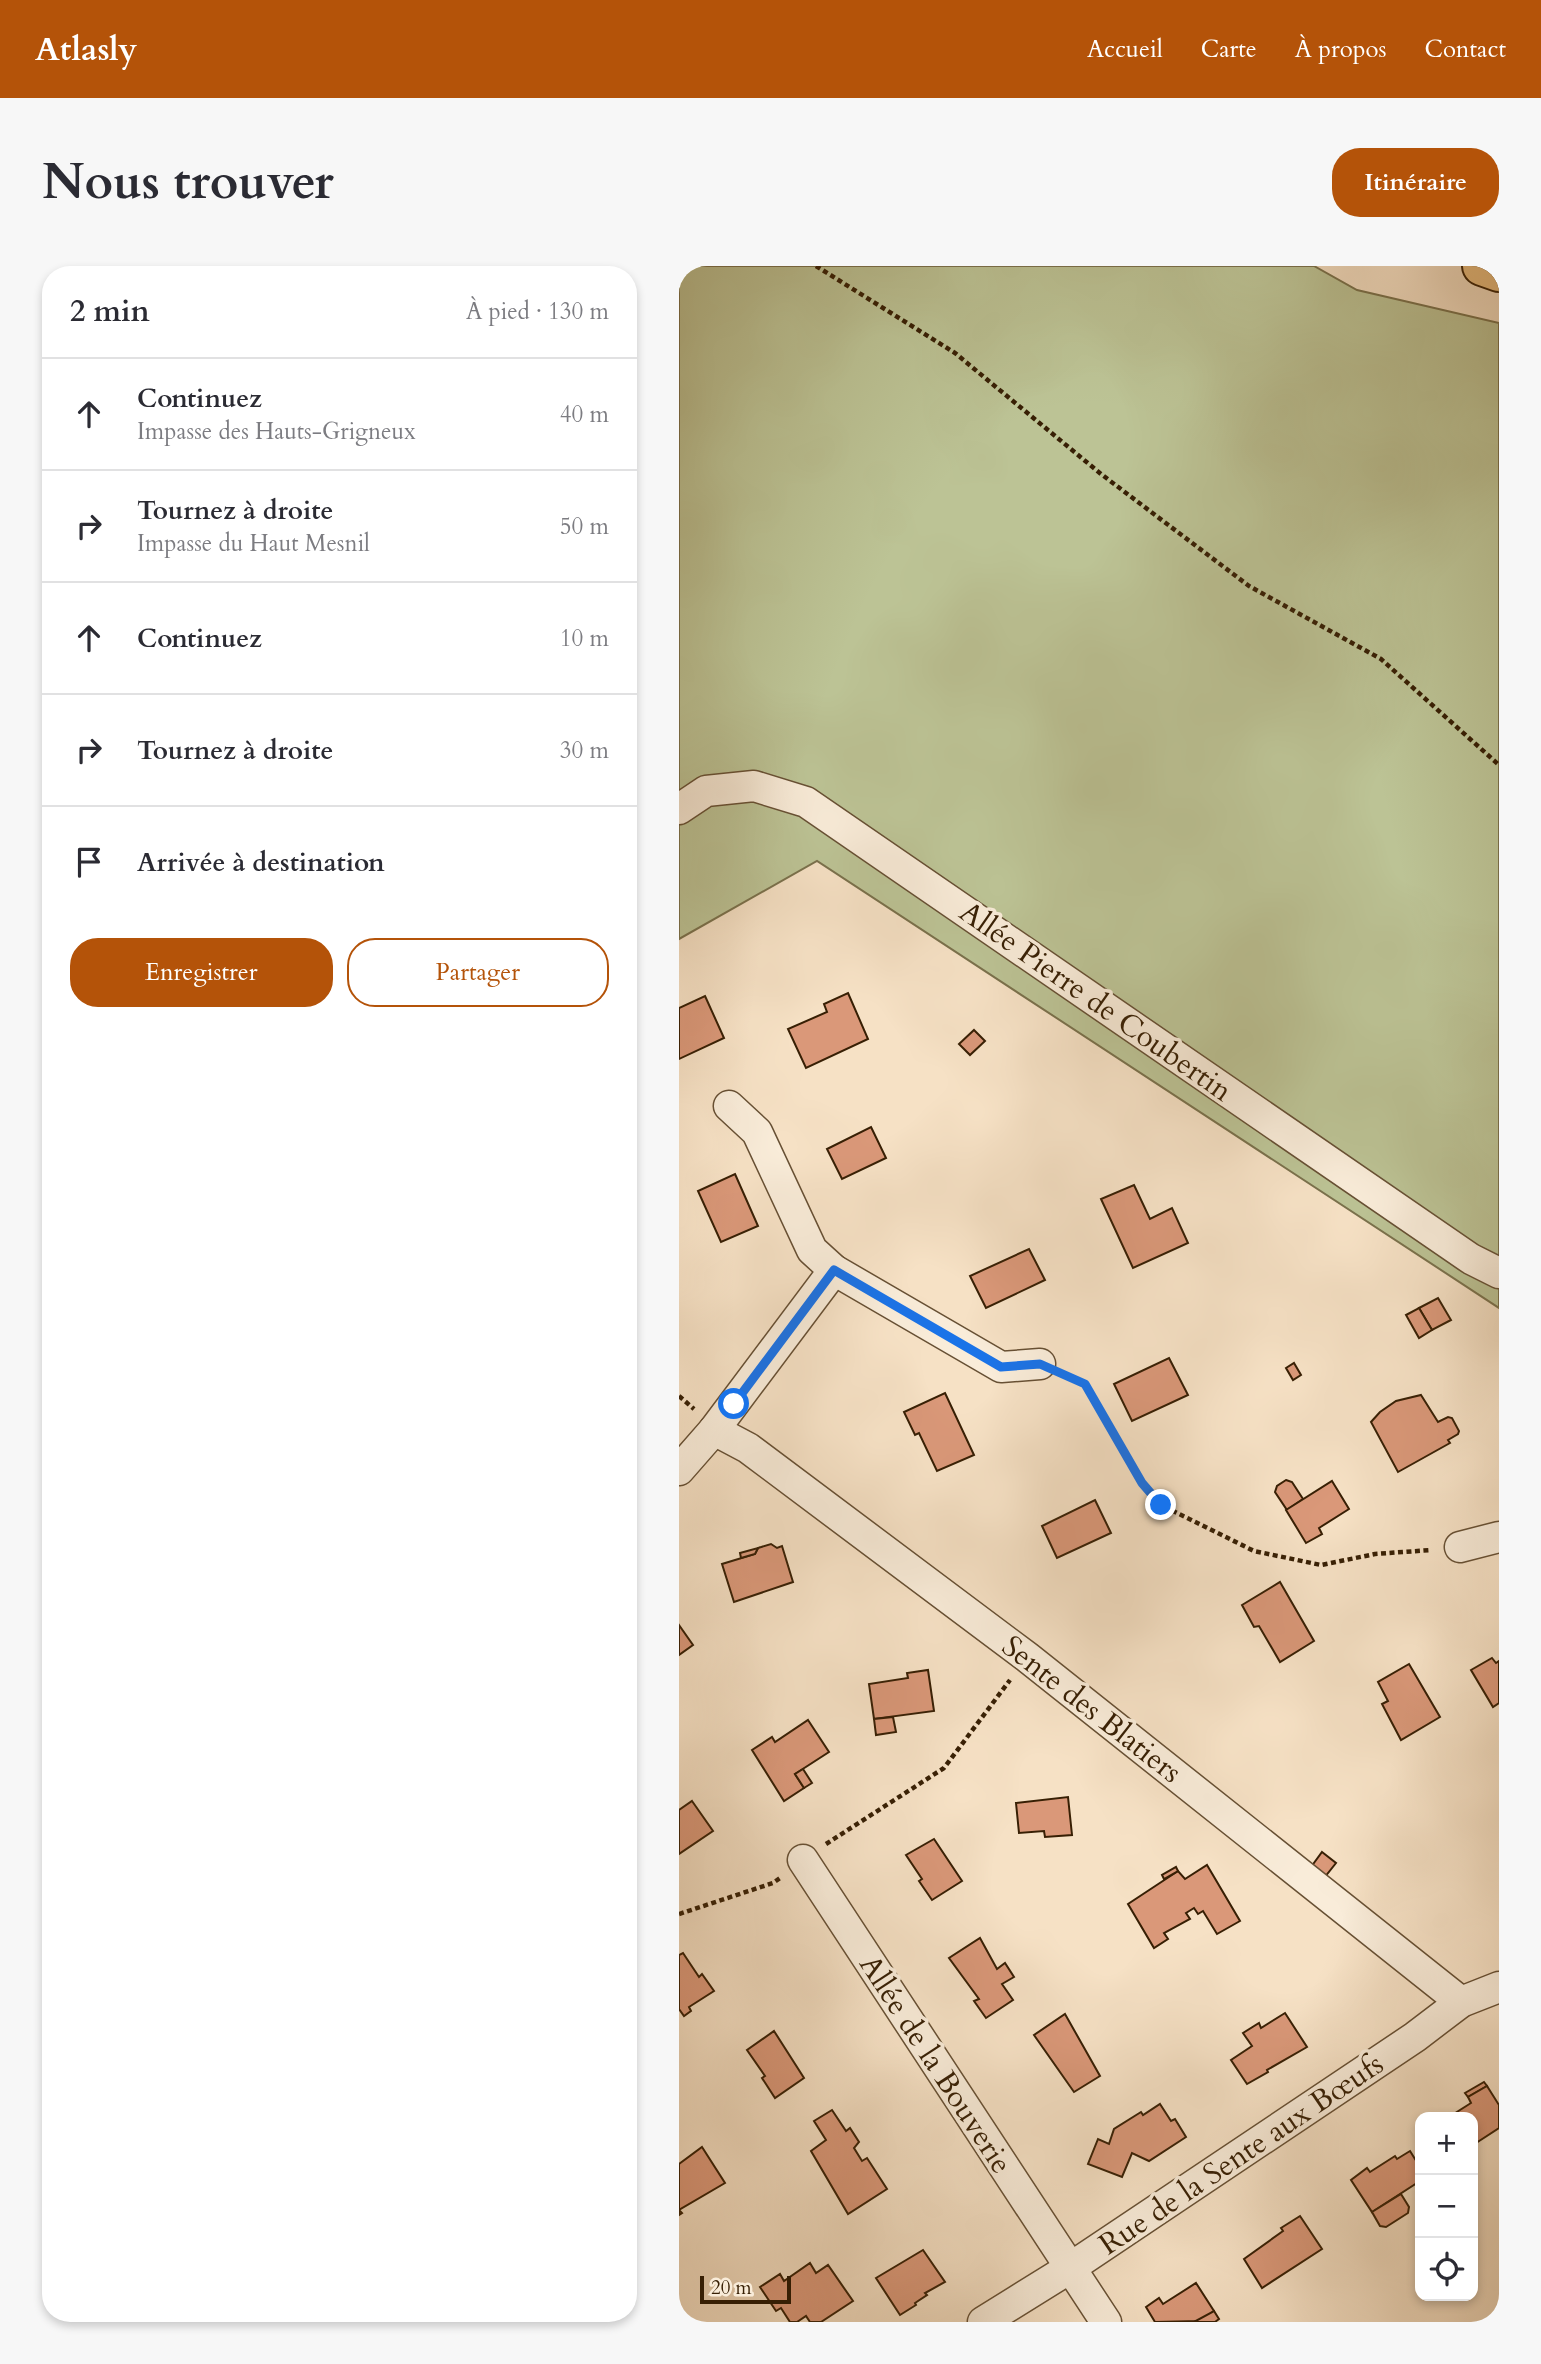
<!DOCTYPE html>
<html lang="fr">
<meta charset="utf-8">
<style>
body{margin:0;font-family:Cardo,serif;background:#f7f7f7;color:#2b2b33}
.controls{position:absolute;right:21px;bottom:21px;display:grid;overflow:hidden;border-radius:14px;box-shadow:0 4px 10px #0003}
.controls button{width:63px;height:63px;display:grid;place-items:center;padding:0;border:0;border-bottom:2px solid #e1e1e2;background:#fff;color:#2b2b33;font:35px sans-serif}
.scale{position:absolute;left:21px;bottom:18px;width:91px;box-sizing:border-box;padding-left:7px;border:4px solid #371f04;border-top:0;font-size:19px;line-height:24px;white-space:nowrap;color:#371f04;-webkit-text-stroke:5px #f9ecd9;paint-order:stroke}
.stop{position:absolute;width:21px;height:21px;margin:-16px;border:5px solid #1a73e8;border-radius:50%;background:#fff}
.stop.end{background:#1a73e8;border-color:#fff;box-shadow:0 2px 7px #0008}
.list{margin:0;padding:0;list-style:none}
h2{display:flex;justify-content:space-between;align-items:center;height:91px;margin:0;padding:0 28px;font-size:30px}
h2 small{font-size:23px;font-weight:400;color:#7c7c81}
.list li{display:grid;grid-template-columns:46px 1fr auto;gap:21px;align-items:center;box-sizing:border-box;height:112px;padding:0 28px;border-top:2px solid #e1e1e2}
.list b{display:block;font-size:26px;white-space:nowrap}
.list p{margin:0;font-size:23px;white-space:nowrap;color:#7c7c81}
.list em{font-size:23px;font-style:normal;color:#7c7c81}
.actions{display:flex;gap:14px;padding:21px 28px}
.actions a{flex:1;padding:16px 0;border:2px solid #b45309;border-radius:28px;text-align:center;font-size:24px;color:#b45309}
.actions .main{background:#b45309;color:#fff}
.icon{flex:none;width:38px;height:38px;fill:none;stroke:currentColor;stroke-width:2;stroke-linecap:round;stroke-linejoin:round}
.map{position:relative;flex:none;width:820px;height:2056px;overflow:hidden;border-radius:28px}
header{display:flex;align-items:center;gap:42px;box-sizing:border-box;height:98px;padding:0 35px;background:#b45309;color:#fff}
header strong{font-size:33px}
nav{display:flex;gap:38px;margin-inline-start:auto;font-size:24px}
.intro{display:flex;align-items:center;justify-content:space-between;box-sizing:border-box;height:168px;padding:0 42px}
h1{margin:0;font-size:49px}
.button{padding:18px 32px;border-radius:28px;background:#b45309;color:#fff;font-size:24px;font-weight:700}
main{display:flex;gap:42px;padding:0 42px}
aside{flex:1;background:#fff;border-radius:28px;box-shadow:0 4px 10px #0003}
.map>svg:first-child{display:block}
</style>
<header>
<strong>Atlasly</strong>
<nav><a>Accueil</a><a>Carte</a><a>À propos</a><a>Contact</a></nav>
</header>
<div class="intro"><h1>Nous trouver</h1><a class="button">Itinéraire</a></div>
<main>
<aside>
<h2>2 min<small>À pied · 130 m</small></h2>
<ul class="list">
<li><svg class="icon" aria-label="ahead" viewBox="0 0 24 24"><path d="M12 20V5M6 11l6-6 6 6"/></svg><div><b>Continuez</b><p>Impasse des Hauts-Grigneux</p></div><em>40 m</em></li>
<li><svg class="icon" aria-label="right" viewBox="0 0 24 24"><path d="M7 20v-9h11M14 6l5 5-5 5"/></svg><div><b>Tournez à droite</b><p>Impasse du Haut Mesnil</p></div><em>50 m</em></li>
<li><svg class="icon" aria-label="ahead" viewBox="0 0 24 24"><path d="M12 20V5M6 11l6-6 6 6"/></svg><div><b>Continuez</b></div><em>10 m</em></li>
<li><svg class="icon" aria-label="right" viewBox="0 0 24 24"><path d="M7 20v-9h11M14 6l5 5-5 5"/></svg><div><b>Tournez à droite</b></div><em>30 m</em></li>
<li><svg class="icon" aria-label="arrive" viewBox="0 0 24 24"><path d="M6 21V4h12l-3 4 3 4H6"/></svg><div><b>Arrivée à destination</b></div></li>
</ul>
<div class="actions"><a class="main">Enregistrer</a><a>Partager</a></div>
</aside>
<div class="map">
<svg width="820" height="2056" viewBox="0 0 820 2056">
<rect width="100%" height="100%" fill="#f6e1c5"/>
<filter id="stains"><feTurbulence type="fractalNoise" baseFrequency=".00286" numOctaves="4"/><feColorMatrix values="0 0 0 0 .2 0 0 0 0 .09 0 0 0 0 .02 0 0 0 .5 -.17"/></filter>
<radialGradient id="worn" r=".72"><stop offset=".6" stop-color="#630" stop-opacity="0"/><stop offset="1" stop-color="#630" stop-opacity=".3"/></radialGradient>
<path fill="#bcc395" stroke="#7a714c" stroke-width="2" d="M0,0H635L678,24L820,57V1042L138,595L0,673Z"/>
<g fill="#da9879" stroke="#371f04" stroke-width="2">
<path d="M169,727L189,773L127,802L109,763L148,746L145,738Z"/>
<path d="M26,730L45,772L0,793V742Z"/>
<path d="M295,764L306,775L291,789L280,778Z"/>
<path d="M192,861L207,892L163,913L148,883Z"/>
<path d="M56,908L79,960L42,976L19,925Z"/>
<path d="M455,919L471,953L493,942L509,977L454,1002L422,933Z"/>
<path d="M350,983L366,1014L307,1042L291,1010Z"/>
<path d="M759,1032L772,1054L753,1064L740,1042Z"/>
<path d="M740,1042L753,1064L740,1072L727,1049Z"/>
<path d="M490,1092L509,1129L453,1155L435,1118Z"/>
<path d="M615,1097L622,1109L614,1114L607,1102Z"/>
<path d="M266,1127L295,1189L258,1205L240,1167L236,1169L225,1146Z"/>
<path d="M742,1129L759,1156L769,1151L773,1152L780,1165L779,1168L769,1174L771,1177L719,1206L692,1156L701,1146L717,1135Z"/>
<path d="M607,1214L613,1216L624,1233L608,1244L596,1226L598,1220Z"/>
<path d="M653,1215L670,1243L640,1262L643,1268L627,1277L607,1244Z"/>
<path d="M416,1234L432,1267L378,1292L363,1260Z"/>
<path d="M92,1278L98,1282L103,1280L114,1316L55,1336L43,1298L76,1288L79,1282Z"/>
<path d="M79,1282L76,1288L62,1292L61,1287Z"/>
<path d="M601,1316L635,1375L601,1396L580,1360L575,1361L563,1339Z"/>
<path d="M0,1359L14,1379L0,1389Z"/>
<path d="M813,1392L817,1397L820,1395V1437L814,1441L792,1404Z"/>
<path d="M730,1398L761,1451L722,1474L703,1438L709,1435L699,1416Z"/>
<path d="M249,1404L255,1445L195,1453L190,1418L229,1412L228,1407Z"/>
<path d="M214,1451L217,1466L197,1469L195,1453Z"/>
<path d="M129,1454L150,1486L116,1508L125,1522L105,1535L73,1484L93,1471L96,1476Z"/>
<path d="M124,1503L133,1517L125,1522L116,1508Z"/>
<path d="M389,1531L393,1569L366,1571L365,1565L340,1567L337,1537Z"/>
<path d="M13,1535L34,1565L0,1588V1544Z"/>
<path d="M255,1573L283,1615L253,1634L240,1615L243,1613L227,1589Z"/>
<path d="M643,1586L657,1597L645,1612L632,1601Z"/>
<path d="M528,1599L561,1655L538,1668L524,1645L519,1648L515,1642L507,1647L511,1653L485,1667L489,1673L475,1682L449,1638L499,1605L506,1613Z"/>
<path d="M497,1601L499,1605L485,1613L483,1609Z"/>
<path d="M301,1672L318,1703L326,1697L335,1711L323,1718L334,1734L307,1752L295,1735L300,1733L270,1692Z"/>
<path d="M4,1687L20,1711L23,1708L35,1725L10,1741L12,1745L5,1750L0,1743V1689Z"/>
<path d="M606,1747L628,1781L588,1804L589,1806L568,1818L552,1794L573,1780L564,1767L580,1757L582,1762Z"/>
<path d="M386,1748L421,1810L395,1826L355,1769Z"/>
<path d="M95,1765L125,1812L96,1832L83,1812L86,1810L68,1784Z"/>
<path d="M805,1816L808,1820L789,1831L786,1827Z"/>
<path d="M808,1820L820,1839V1862L794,1879V1851H770L792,1837L789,1831Z"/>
<path d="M481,1838L492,1855L496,1853L507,1871L470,1895L453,1887L443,1911L409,1898L419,1873L430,1878L435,1863L462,1846L464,1849Z"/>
<path d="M153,1844L167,1865L171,1862L180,1876L175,1882L183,1895L188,1892L208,1923L169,1948L132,1885L147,1874L135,1855Z"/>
<path d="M23,1881L46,1917L0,1944L3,1947L0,1949V1898Z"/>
<path d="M731,1885L741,1901V1915L693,1946L672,1914L688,1902L691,1906L716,1890L718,1893Z"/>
<path d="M722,1928L730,1941L729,1947L707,1961L701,1960L693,1946Z"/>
<path d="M621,1950L643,1983L583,2022L565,1993L604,1965L602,1962Z"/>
<path d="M244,1984L266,2016L246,2027L248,2029L236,2037L237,2039L221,2049L197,2012Z"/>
<path d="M131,1997L137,2007L149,1999L174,2035L142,2056H131L127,2050L118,2056H111L102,2042L97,2045L81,2021L101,2008L105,2015Z"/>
<path d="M517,2017L535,2045L521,2055L476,2056L467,2041L480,2032L484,2038Z"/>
<path d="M535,2045L540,2053L536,2056H515Z"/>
</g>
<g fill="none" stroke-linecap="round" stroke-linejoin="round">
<defs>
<g id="minor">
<path d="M0,543L27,525L75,520L127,536L792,993L820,1007"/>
<path d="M50,840L78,866L133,984L155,1004L322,1101L361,1098"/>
<path d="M35,1164L69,1182L348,1391L782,1736"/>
<path d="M0,1204L35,1164L155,1004"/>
<path d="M781,1281L820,1271"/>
<path d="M124,1594L427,2056"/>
<path d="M304,2056L391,2002L736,1771L782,1736L820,1721"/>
</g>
<path id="highway" d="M803,0L820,6"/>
</defs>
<use href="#minor" stroke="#675034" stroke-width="33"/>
<use href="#highway" stroke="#371f04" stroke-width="42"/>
<g stroke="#371f04" stroke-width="4.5" stroke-dasharray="5 3.5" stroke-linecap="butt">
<path d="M137,0L276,87L422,208L570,320L702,393L820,499"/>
<path d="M385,1109L406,1118L463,1217L482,1239L575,1285L642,1299L696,1288L752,1284"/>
<path d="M0,1130L15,1143"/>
<path d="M147,1578L265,1502L331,1414"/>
<path d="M0,1648L94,1617L101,1612"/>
</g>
<use href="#minor" stroke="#f9ecd9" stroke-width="30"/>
<use href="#highway" stroke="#ebc082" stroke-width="38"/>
</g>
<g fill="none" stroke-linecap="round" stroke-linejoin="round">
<path stroke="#1a73e8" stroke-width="9" d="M55,1138L155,1004L322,1101L361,1098L406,1118L463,1217L482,1239"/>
</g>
<g text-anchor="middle" stroke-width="7" stroke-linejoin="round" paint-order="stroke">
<g font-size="30" fill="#371f04" stroke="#f9ecd9">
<text transform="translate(417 735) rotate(35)" y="10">Allée Pierre de Coubertin</text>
<text transform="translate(413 1443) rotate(38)" y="10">Sente des Blatiers</text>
<text transform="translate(257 1798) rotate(57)" y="10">Allée de la Bouverie</text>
<text transform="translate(562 1888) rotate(-34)" y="10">Rue de la Sente aux Bœufs</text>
</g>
</g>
<rect width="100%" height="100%" filter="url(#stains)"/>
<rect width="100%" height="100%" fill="url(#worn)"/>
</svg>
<div class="controls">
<button>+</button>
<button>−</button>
<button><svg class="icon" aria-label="locate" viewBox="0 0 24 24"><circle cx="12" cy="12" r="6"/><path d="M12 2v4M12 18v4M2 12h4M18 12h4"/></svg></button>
</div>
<div class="scale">20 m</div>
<div class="stop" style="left:55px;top:1138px"></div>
<div class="stop end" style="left:482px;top:1239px"></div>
</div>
</main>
